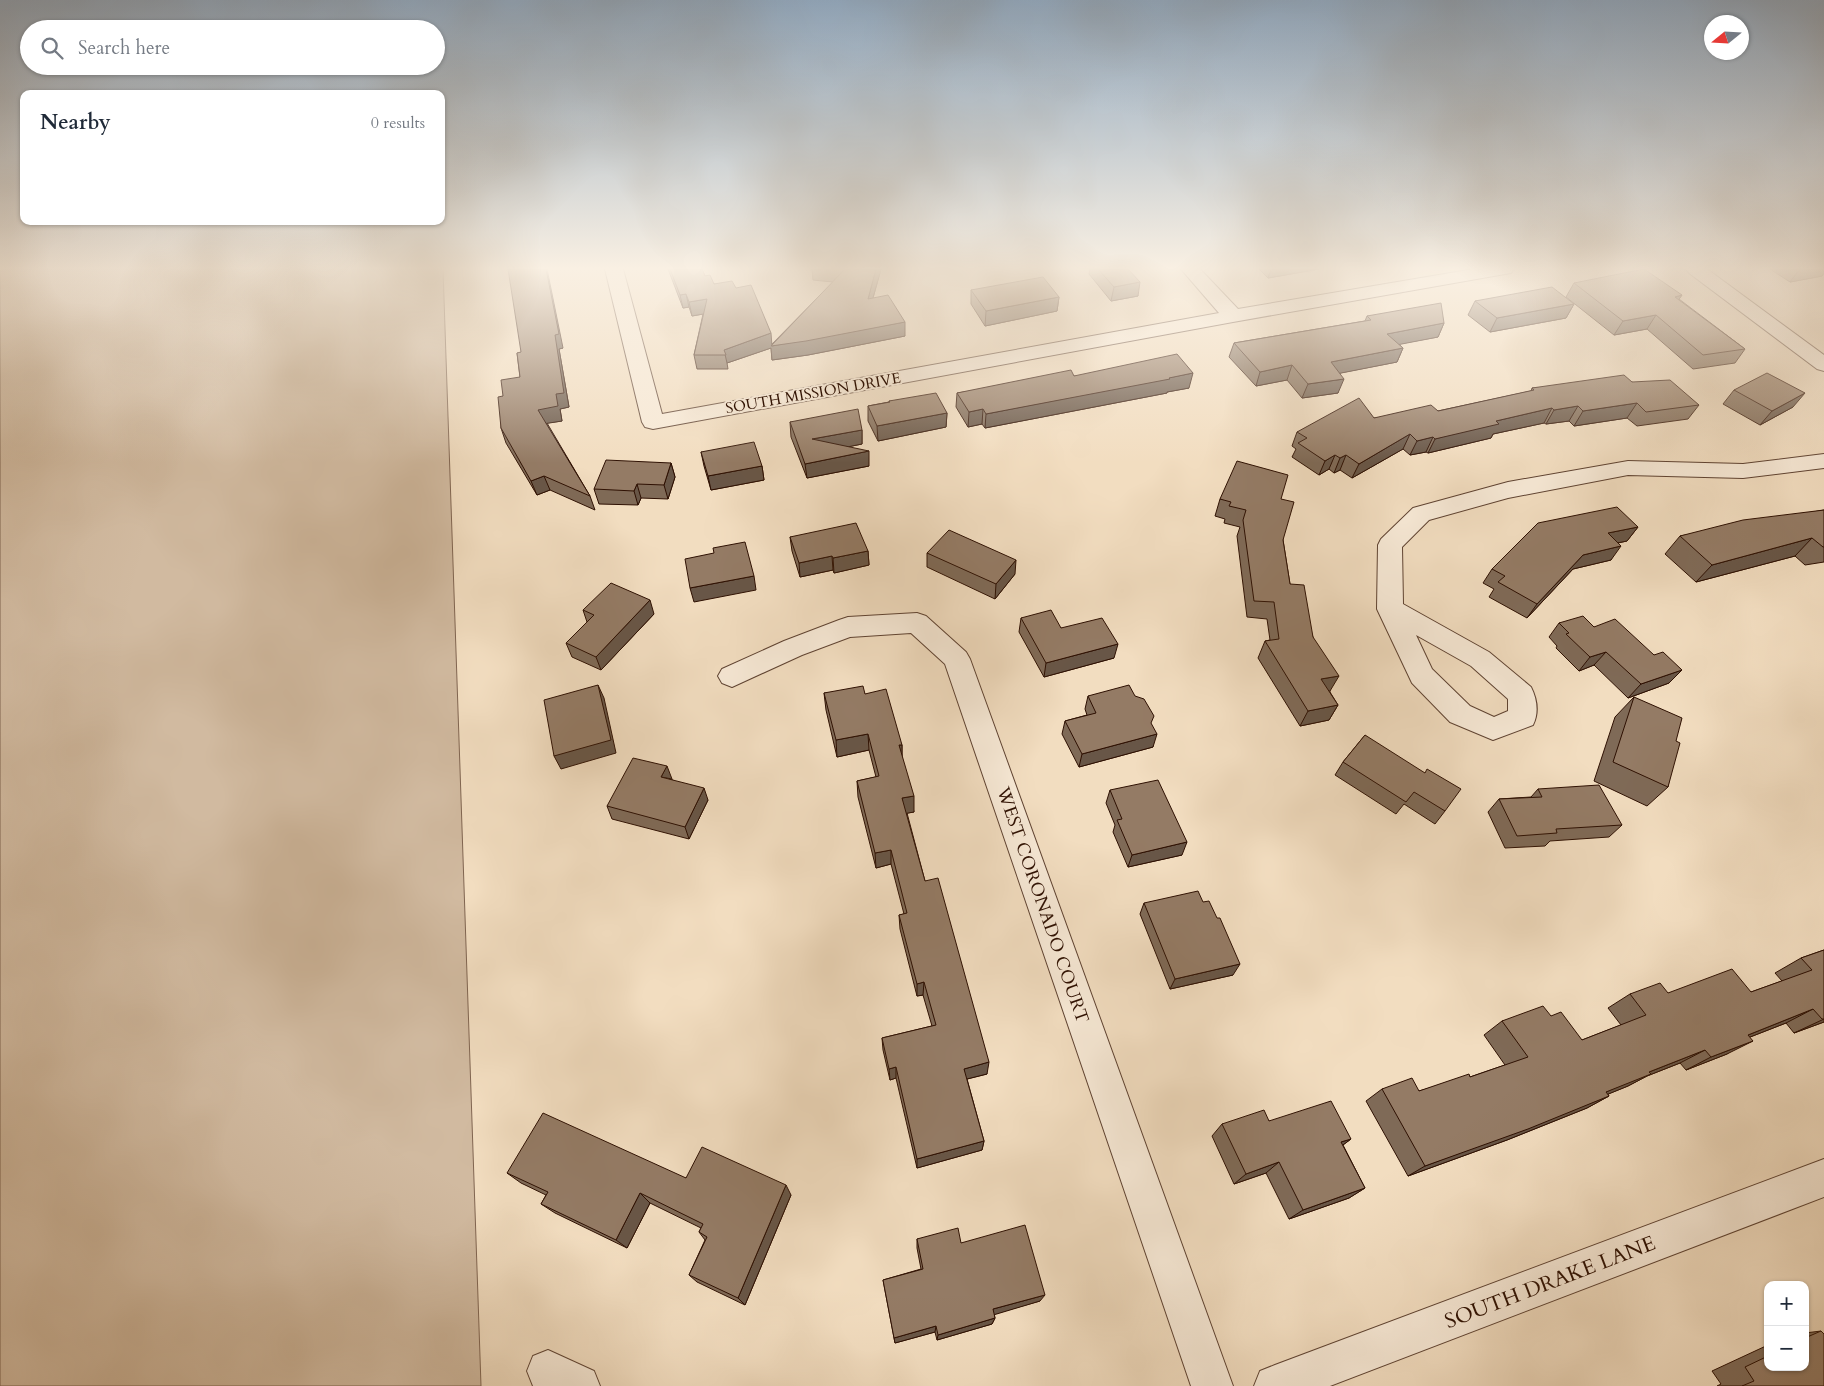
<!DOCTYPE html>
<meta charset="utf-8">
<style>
body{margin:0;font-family:Cardo,serif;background:#f2f2f3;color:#1f2937}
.controls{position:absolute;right:15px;bottom:15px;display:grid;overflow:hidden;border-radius:10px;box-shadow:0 1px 4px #0004}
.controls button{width:45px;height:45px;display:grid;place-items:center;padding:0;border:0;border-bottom:1px solid #e0e1e3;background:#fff;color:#1f2937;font:25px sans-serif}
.compass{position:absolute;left:1704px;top:15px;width:45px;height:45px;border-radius:50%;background:#fff;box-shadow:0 1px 4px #0004;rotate:252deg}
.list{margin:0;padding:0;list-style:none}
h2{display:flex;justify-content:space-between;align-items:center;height:65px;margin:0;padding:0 20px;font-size:21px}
h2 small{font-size:16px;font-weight:400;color:#747a83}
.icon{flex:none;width:28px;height:28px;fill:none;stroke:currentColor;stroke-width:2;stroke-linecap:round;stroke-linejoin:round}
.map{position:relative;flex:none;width:1824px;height:1386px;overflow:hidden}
.search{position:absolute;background:#fff;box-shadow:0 1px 4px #0004;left:20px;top:20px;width:425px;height:55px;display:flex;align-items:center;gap:12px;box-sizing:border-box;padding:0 18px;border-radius:28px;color:#747a83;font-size:19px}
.panel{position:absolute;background:#fff;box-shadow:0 1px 4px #0004;left:20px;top:90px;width:425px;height:135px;border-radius:10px}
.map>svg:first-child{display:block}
</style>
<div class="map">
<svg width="1824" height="1386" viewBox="0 0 1824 1386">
<rect width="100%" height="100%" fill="#f2ddc0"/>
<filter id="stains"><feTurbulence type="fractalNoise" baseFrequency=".004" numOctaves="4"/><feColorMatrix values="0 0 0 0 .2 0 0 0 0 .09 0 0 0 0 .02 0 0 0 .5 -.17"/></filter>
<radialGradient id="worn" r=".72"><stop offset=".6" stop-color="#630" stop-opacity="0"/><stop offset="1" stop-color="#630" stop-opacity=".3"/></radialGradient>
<path fill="#d1baa0" stroke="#806551" d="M0,269H443L481,1386H0Z"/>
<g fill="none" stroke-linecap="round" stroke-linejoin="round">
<defs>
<g id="minor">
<path d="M605,269H623L662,414L1219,313L1181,269H1200L1238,309L1474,269H1514L1511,273L1505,274L1233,322L653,429L645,427L642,422Z"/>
<path d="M1686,269H1707L1824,355V371L1817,369L1689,273Z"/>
<path d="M1824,454V468L1743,478L1628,475L1508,498L1429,520L1402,547L1403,604L1489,652L1531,687C1537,699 1539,713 1533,725L1493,740L1450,722L1412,683L1377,609L1378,545L1381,539L1413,508L1508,482L1628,461L1743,464ZM1416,635L1471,666L1508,699V711L1494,717L1470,706L1432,669Z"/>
<path d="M917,613L926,616L966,652L970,659L1233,1386H1191L945,664L911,633L850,637L802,655L732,687L722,683L718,676L722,669L784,641L839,620L848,617Z"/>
<path d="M1824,1159V1197L1330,1386H1254L1260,1371L1275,1365Z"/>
<path d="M548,1350L594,1371L600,1386H533L527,1371L533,1356Z"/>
</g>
</defs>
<use href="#minor" stroke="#5f4332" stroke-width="2"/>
<use href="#minor" fill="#f7e9d6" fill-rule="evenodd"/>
</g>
<g fill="#7f6a57" stroke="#2e1002">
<path d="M668,269H702L705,276L714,284L736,288L772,344L833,282L813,280L812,269H881L873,298L905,336L808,355L772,360L771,348L727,363L728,369H697L694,355L703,314L692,316L689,307L683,308Z"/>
<path d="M1090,269H1128L1138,296L1111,301L1089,274Z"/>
<path d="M1259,269H1319L1268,278Z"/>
<path d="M1770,269H1824V273L1822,276L1790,282Z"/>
<path d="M1574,283L1682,295L1679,299L1745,349L1735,363L1693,369L1647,329L1614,335L1566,297Z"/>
<path d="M971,290L1059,297L1057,311L985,326L971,304Z"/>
<path d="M1475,301L1574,304L1566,318L1490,332L1468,315Z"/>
<path d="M1367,316L1444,323L1438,337L1399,344L1403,348L1397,362L1340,373L1338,393L1302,398L1287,380L1256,386L1229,357L1234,343L1365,321Z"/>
<path d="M563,348L559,349L569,407L560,409L562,421L547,423L590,496L595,510L550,490L537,495L506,443L501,428L503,396L520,377L517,353Z"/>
<path d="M1074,376L1189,388L1167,392V393L985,428L982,424L968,427L956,407L957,393Z"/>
<path d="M1632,382L1699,405L1688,419L1637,426L1627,418L1574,426L1569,421L1546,424L1544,423L1493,434L1491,438L1428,453L1426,452L1410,455L1403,449L1352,478L1340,470L1334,473L1329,469L1319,475L1292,457L1296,449L1292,446L1297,432L1374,418L1438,411L1531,391L1532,388Z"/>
<path d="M1734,390L1793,407L1760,425L1723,404Z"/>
<path d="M889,401L947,413L946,427L878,441L868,421V406L889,402Z"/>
<path d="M790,422L862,430V444L847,447L869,466L807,478L791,437Z"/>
<path d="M701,452L762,466L764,480L711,490L704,466Z"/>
<path d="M671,463L675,477L668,499L641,498L638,505L599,504L594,489Z"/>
<path d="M1220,499H1281L1283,540L1290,584L1313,637L1330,691V692L1338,705L1329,720L1300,726L1258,658L1265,641L1270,640L1267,619L1247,617L1237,536L1240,527L1224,523L1225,519L1215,516Z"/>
<path d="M1824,510V562L1805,565L1795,556L1696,582L1665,554L1680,536Z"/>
<path d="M1638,527L1627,541L1618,543L1611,560L1573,569L1527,618L1489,597L1494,589L1483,583L1492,569Z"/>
<path d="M790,537L868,551L869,565L834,573L833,570L800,577L792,551Z"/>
<path d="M927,553L1015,574L995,599L927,567Z"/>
<path d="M583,610L654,614L601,670L572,657L566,643L587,622Z"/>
<path d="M1021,618L1061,628L1114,658L1044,677L1019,632Z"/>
<path d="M1559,623L1594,627L1654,655L1682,670L1669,683L1628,698L1594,665L1579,671L1556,648L1557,646L1549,637Z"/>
<path d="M824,693L865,694L902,745V757L914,812L907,813L925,881L987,1074L967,1079L984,1141L982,1150L917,1168L896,1078L890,1080L883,1050L882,1038L932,1026L923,995L917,996L900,929L899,915L904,914L891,864L876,868L858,797L857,781L876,777L869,750L837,757L826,710Z"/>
<path d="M1088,696L1151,724L1153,747L1079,767L1062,734L1065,721L1087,715L1085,709Z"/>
<path d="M1634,697L1676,741L1668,787L1647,806L1594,781L1615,717Z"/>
<path d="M1365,735L1445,811L1435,824L1404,804L1396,814L1335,775L1343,762Z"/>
<path d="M671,779L708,800L689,839L612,819L607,806Z"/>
<path d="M1538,789L1622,825L1609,837L1550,841L1545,846L1505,848L1488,812L1499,799L1531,797Z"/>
<path d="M1110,790L1182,855L1128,867L1113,832L1115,825L1106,803Z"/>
<path d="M1144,903L1233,975L1170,989L1140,914Z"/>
<path d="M1824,950V1022L1794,1033L1786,1023L1750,1037L1727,1054L1686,1070L1680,1063L1647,1076L1628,1086L1608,1094L1609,1096L1587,1108L1507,1140L1408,1176L1366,1101L1382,1089L1419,1091L1470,1077L1505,1065L1484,1035L1502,1021L1551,1016L1582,1040L1621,1025L1608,1008L1630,994L1751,992L1782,981L1775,973L1801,958Z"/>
<path d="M1269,1121L1351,1139L1343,1145L1365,1188L1349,1198L1289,1219L1266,1173L1234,1184L1212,1136L1222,1124Z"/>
<path d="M507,1173L686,1178L791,1195L745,1305L697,1282L689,1275L705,1240L699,1232L701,1228L650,1203L627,1248L555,1213L541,1204L546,1195L521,1183Z"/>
<path d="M917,1239L961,1243L1040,1301L994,1314L995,1318L992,1324L937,1340L935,1332L895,1343L883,1280L921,1269L917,1248Z"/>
<path d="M1821,1331L1824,1386H1717L1721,1384L1712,1371L1768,1345V1367H1805V1333Z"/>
</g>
<g fill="#685647" stroke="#2e1002">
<path d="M546,269H547L563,348L559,349L569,407L560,409L562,421L543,424L538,410L556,394L555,335Z"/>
<path d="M876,269H881L869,312L868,299Z"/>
<path d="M1271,269H1319L1268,278Z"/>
<path d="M1800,269H1824V273L1822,276L1790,282Z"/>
<path d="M1140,282L1138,296L1111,301L1114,287Z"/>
<path d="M686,294L689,307L683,308L680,295Z"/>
<path d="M1682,295L1672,309L1675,297Z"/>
<path d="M1059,297L1057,311L985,326L986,311Z"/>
<path d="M707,299L709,313L692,316L689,302Z"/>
<path d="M1574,304L1566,318L1490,332L1497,318Z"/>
<path d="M1656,315L1647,329L1614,335L1623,321Z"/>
<path d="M905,322V336L808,355L772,360L771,348L727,363L724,350L771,333L772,346Z"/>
<path d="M1444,323L1438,337L1381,348L1387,334Z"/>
<path d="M1403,348L1397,362L1326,376L1331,362Z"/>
<path d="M1292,365L1287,380L1256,386L1260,372Z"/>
<path d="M1193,373L1189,388L1167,392V393L985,428L986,414Z"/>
<path d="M1344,379L1338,393L1302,398L1308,384Z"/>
<path d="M1805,393L1793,407L1760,425L1772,411Z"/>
<path d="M1637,403L1627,418L1574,426L1583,411Z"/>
<path d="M1578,406L1569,421L1546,424L1554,410Z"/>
<path d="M1552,408L1544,423L1493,434L1491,438L1428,453L1435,439L1496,421Z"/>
<path d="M983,409L982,424L968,427L969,412Z"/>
<path d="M947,413L946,427L878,441L877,426Z"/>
<path d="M862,430V444L813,454L812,439Z"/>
<path d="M1410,434L1403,449L1352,478L1359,464Z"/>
<path d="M1433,437L1426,452L1410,455L1417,441Z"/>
<path d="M869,451V466L807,478L805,464Z"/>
<path d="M1335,455L1329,469L1319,475L1325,461Z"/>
<path d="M1346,455L1340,470L1334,473L1340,458Z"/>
<path d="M671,463L675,477L668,499L664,485Z"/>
<path d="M762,466L764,480L711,490L708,476Z"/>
<path d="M544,476L550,490L537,495L531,481Z"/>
<path d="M637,484L641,498L638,505L634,491Z"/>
<path d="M1638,527L1627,541L1597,547L1608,533Z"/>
<path d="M1812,538L1795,556L1696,582L1712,565Z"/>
<path d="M1621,546L1611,560L1573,569L1527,618L1537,604L1583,555Z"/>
<path d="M868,551L869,565L834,573L833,558Z"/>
<path d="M832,556L833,570L800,577L799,563Z"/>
<path d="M1016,560L1015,574L995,599L996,584Z"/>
<path d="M754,576L756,590L694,602L690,588Z"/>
<path d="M650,600L654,614L601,670L596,657Z"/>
<path d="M1118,644L1114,658L1044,677L1046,663Z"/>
<path d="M1606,652L1594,665L1579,671L1590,657Z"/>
<path d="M1682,670L1669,683L1628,698L1641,684Z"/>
<path d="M1339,676L1330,691L1313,695L1321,679Z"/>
<path d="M598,685L604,698L616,753L561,769L554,756Z"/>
<path d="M1338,705L1329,720L1300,726L1308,711Z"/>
<path d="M868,734L869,750L837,757L836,740Z"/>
<path d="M1157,734L1153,747L1079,767L1082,754Z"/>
<path d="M899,745H902V761Z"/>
<path d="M667,766L672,779L661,777Z"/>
<path d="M704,788L708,800L689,839L685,827Z"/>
<path d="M914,796V812L903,814L902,798Z"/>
<path d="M1187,842L1182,855L1128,867L1132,855Z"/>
<path d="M891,850V864L876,868L875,853Z"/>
<path d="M1240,964L1233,975L1170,989L1175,979Z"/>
<path d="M924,982L923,995L917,996V984Z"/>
<path d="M1813,1009L1786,1023L1722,1048L1748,1035Z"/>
<path d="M1824,1019V1022L1794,1033Z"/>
<path d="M1753,1041L1727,1054L1686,1070L1711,1057Z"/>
<path d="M1705,1050L1680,1063L1647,1076L1628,1086L1584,1104L1606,1092L1649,1072Z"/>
<path d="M989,1062L987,1074L963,1080L964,1069Z"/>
<path d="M896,1067V1078L890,1080L889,1069Z"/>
<path d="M1609,1096L1587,1108L1507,1140L1408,1176L1425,1166Z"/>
<path d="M1351,1139L1336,1150L1341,1142Z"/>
<path d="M984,1141L982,1150L917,1168V1159Z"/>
<path d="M1279,1162L1266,1173L1234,1184L1246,1174Z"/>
<path d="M786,1185L791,1195L745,1305L738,1298Z"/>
<path d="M1365,1188L1349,1198L1289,1219L1303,1210Z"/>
<path d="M640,1193L650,1203L627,1248L616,1240Z"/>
<path d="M1045,1295L1040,1301L990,1316L993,1309Z"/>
<path d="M995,1318L992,1324L937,1340L938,1335Z"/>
<path d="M936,1326L935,1332L895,1343L894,1338Z"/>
</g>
<g fill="#947b65" stroke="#2e1002">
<path d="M508,269H546L559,334L555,335L564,393L556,394L558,406L538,410L590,496L544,476L531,481L501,428L498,397L503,396L501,380L520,377L517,353L521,352Z"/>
<path d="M670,269H702L705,276L710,275L714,284L732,281L736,288L751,285L771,333L724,350L726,355H694L707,299L689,302L686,294L680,295Z"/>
<path d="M839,269H876L868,299L888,295L905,322L806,341L771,346L845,269Z"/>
<path d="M1098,269H1128L1140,282L1114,287Z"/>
<path d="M1644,269L1682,295L1675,297L1745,349L1703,355L1656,315L1623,321L1574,283Z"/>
<path d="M1043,277L1059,297L986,311L971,290Z"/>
<path d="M1552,287L1574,304L1497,318L1475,301Z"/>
<path d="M1441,303L1444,323L1387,334L1403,348L1331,362L1344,379L1308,384L1292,365L1260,372L1234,343L1371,320L1367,316Z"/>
<path d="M1177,354L1193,373L1169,378L1170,379L986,414L983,409L969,412L957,393L1071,370L1074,376Z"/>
<path d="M1767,373L1805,393L1772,411L1734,390Z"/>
<path d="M1624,375L1632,382L1670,380L1699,405L1646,412L1637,403L1583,411L1578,406L1554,410L1552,408L1496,421L1499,424L1435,439L1433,437L1417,441L1410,434L1359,464L1346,455L1340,458L1335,455L1325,461L1298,443L1307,438L1297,432L1359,398L1374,418L1431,405L1438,411L1534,390L1532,388Z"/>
<path d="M936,393L947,413L877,426L868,406L890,402L889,401Z"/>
<path d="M858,409L862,430L812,439L869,451L805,464L790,422Z"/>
<path d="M754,442L762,466L708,476L701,452Z"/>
<path d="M606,460L671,463L664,485L637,484L634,491L594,489Z"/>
<path d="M1237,461L1288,475L1281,499L1294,502L1283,540L1290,584L1304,585L1313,637L1339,676L1321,679L1338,705L1308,711L1265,641L1279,639L1274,602L1254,601L1243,520L1246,510L1229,506L1231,502L1220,499Z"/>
<path d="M1617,507L1638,527L1608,533L1621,546L1583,555L1537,604L1498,582L1505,576L1492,569L1538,523Z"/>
<path d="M1824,510V547H1823L1812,538L1712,565L1680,536L1743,520Z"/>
<path d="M856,523L868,551L833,558L832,556L799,563L790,537Z"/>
<path d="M949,530L1016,560L996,584L927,553Z"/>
<path d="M745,542L754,576L690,588L685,559L714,553L713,548Z"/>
<path d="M611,583L650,600L596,657L566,643L594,615L583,610Z"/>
<path d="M1051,610L1061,628L1102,618L1118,644L1046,663L1021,618Z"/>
<path d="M1583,616L1594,627L1615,619L1654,655L1663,652L1682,670L1641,684L1606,652L1590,657L1566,634L1569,633L1559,623Z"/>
<path d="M598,685L611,740L554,756L544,700Z"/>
<path d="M1129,685L1135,696L1144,699L1154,716L1151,723L1157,734L1082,754L1065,721L1096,713L1088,696Z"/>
<path d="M863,686L865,694L886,689L902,745H899L914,796L902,798L925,881L938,878L989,1062L964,1069L984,1141L917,1159L896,1067L889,1069L882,1038L936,1025L924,982L917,984L899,915L907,913L891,850L875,853L857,781L879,776L868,734L836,740L824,693Z"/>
<path d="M1634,697L1682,718L1676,741L1680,743L1668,787L1613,762Z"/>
<path d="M1365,735L1425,773L1427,769L1461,789L1445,811L1414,792L1406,802L1343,762Z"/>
<path d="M633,758L667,766L661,777L704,788L685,827L607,806Z"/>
<path d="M1158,780L1187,842L1132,855L1117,820L1122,819L1110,790Z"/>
<path d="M1599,785L1622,825L1556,829L1557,833L1517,836L1499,799L1542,797L1538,789Z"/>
<path d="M1198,891L1203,902L1209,901L1217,918H1220L1240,964L1175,979L1144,903Z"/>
<path d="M1824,950V1019H1822L1813,1009L1748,1035L1753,1041L1711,1057L1705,1050L1649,1072L1651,1074L1606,1092L1609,1096L1528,1129L1425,1166L1382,1089L1412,1078L1419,1091L1469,1074L1470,1077L1528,1057L1502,1021L1543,1006L1551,1016L1561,1012L1582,1040L1646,1015L1630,994L1660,983L1668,993L1732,969L1751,992L1812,970L1801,958Z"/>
<path d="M1331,1101L1351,1139L1341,1142L1365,1188L1303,1210L1279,1162L1246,1174L1222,1124L1264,1110L1269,1121Z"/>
<path d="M543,1113L686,1178L702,1147L786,1185L738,1298L689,1275L707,1237L699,1232L703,1224L640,1193L616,1240L541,1204L548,1192L507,1173Z"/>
<path d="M1025,1225L1045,1295L993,1309L995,1318L938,1335L936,1326L894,1338L883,1280L923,1269L917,1239L958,1228L961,1243Z"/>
<path d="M1821,1331L1824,1334V1386H1742L1754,1381L1745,1367L1768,1356V1367H1805V1338Z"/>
</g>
<linearGradient id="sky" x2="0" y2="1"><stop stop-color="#91a8be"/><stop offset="0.58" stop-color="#f9f0e3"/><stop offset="1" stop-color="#f9f0e3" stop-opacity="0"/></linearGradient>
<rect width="1824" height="463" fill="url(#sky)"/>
<g text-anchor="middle" stroke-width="4" stroke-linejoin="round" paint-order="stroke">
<g font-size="15" fill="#2e1002" stroke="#f7e9d6">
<text transform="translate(813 393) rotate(-10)" y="5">SOUTH MISSION DRIVE</text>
</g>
<g font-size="18" fill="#2e1002" stroke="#f7e9d6">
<text transform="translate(1043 905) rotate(71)" y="6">WEST CORONADO COURT</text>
</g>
<g font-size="21" fill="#2e1002" stroke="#f7e9d6">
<text transform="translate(1550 1282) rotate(-21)" y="7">SOUTH DRAKE LANE</text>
</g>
</g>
<rect width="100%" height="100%" filter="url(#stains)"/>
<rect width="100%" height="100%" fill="url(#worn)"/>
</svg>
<div class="controls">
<button>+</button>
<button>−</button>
</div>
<svg class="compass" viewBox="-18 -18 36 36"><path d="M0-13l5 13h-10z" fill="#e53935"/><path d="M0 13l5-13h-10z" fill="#747a83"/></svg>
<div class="search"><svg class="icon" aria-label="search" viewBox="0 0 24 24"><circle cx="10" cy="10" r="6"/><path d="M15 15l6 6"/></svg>Search here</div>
<section class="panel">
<h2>Nearby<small>0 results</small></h2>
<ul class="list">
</ul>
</section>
</div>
